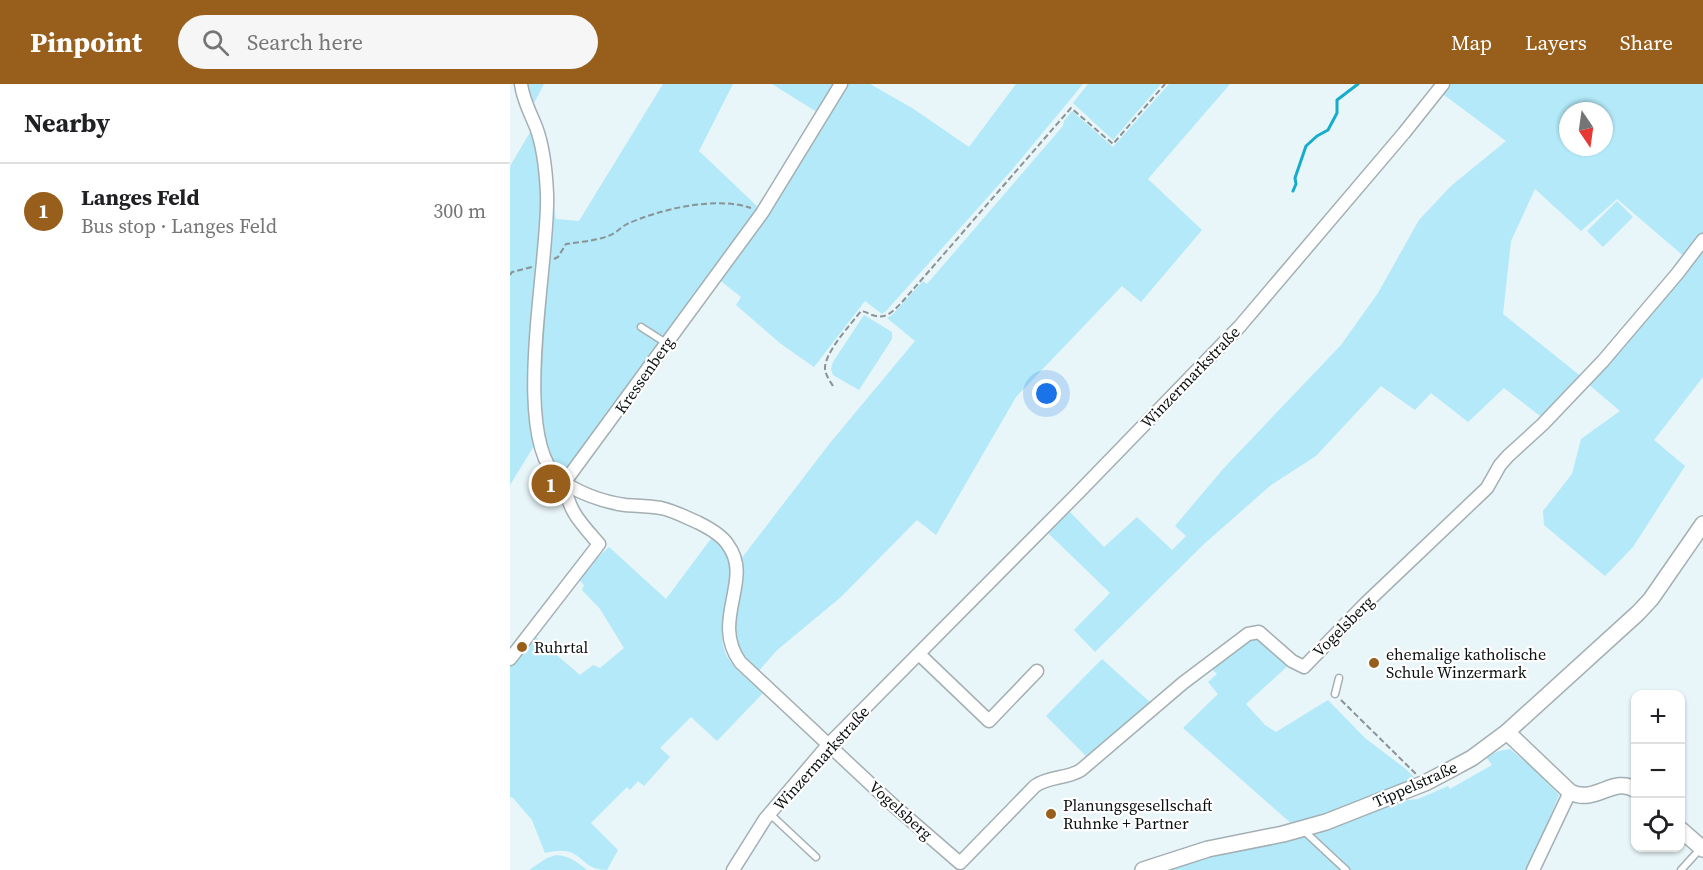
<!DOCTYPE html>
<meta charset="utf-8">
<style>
body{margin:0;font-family:"Source Serif 4",serif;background:#f6f6f6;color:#202124}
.controls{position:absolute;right:18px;bottom:18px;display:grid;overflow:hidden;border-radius:12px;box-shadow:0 2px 4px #0004}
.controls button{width:54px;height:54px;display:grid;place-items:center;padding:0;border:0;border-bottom:2px solid #e0e0e0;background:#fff;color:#202124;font:30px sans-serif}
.compass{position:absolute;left:1049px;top:18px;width:54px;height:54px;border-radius:50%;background:#fff;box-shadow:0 2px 4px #0004;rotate:167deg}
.you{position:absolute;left:537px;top:310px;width:21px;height:21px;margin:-15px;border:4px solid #fff;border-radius:50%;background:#1a73e8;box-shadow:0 0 0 9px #1a73e833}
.badge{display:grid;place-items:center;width:39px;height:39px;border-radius:50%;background:#985f1c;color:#fff;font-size:20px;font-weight:700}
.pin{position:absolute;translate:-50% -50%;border:3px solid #fff;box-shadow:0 2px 6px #0006}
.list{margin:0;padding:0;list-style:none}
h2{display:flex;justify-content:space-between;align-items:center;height:78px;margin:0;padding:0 24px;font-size:26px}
h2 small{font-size:20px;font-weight:400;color:#757577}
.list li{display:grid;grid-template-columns:39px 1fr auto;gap:18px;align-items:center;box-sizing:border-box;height:96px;padding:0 24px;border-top:2px solid #e0e0e0}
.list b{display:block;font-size:22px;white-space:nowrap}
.list p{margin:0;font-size:20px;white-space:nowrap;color:#757577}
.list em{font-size:20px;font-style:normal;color:#757577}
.icon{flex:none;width:33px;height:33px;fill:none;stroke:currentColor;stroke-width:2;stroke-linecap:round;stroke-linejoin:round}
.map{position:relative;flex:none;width:1193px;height:786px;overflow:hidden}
header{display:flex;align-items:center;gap:36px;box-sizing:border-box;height:84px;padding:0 30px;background:#985f1c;color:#fff}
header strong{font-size:28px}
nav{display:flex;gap:33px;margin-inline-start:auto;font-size:21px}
.search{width:420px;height:54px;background:#f6f6f6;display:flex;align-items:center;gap:15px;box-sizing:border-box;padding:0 21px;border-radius:33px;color:#757577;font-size:22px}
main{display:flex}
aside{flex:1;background:#fff}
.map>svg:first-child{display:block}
</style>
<header>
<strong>Pinpoint</strong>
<div class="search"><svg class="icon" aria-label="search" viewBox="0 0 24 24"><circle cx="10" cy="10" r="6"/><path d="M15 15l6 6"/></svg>Search here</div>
<nav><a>Map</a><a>Layers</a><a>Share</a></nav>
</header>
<main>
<aside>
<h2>Nearby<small></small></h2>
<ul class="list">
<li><span class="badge">1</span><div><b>Langes Feld</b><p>Bus stop · Langes Feld</p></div><em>300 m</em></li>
</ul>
</aside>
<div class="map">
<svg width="1193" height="786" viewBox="0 0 1193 786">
<rect width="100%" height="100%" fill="#e8f5f9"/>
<g fill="#b3e9f8" fill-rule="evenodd">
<path d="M14,0H34L24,19L46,135L69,137L153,0H223L189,67L251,126L55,392L27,357L0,401V82L25,40Z"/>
<path d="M262,0H327L310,30Z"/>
<path d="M336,0H360L402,24L459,63L506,0H573L501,87L376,227L372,230L355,217L304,283L271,260L226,221L231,213L207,194L273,106Z"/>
<path d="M578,0H651L603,56L563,19Z"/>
<path d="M659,0H720L638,95L692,146L631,218L612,202L506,313L426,451L407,436L331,513L266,567L247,589L230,569L223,545L231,475L320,359L405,257L377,234L382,231L413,197L417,200L553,42L554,37L562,27L603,63Z"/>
<path d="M936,0H1193V152L1176,174L1107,115L1071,147L1025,105L1001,157L993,230L1073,294L1034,335L994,304L958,338L921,309L905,326L871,302L806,372L761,401L694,460L585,568L564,546L600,509L536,447L559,427L594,463L627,433L662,466L676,452L665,442L713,385L831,261L868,209L909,136L941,102L996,57L930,8ZM1058,27H1094V63H1058Z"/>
<path d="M1107,117L1123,133L1093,163L1077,147Z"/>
<path d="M1193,156V293L1144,356L1175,382L1123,463L1095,492L1034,441L1033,427L1062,390L1071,355L1110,327L1077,299Z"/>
<path d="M354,231L382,248V255L349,306L323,291L321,285L323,278Z"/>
<path d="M203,452C245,489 201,530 215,568C221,584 241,597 253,609L207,657L181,633L150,664L160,673L134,702L128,697L120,706L117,703L81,739L108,766L97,786C67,786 75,759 35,769L22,736L3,714L0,713V578L22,550L70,591L83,581L90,584L114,564L90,525L72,506L74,501L67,493L99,463L156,515Z"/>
<path d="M745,553L752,555L781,579L736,620L755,641L766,648L818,616L855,654L897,686L906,695L784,742L673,644L708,610L698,598L707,590L700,583L724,563Z"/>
<path d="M592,575L643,621L580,676L536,632Z"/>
<path d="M1000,665L1023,684L1049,711L1018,786H840L798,748L880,718L908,715L938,702L940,705L982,681L976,673L989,667Z"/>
<path d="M789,751L795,753L832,786H657L683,774Z"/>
<path d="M46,771C60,772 67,778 77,786H19L37,774Z"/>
</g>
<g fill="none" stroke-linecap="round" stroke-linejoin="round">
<path stroke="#16adcc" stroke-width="3" d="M783,107L786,100L785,94L796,62L807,52L818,46L827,29V16L848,0"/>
<defs>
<g id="service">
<path d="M131,243L156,259"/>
<path d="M825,610L829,594"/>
<path d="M260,730L306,773"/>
<path d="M792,745L836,786"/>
<path d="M1171,786L1191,764"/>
</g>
<g id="minor">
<path d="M11,0C13,16 20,28 26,43C34,64 36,87 37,110C40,174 0,351 48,394C65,408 93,418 115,421C127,422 139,422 151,424C165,427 177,434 189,439C199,444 212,451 218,461C244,496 200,536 230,578L383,721L450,779L525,702C539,692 557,695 571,686L673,599L738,550L749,548L782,577L794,583L856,519L977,404L990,381L998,372L1033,340L1093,277L1167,190L1193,156"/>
<path d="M409,570L479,637L527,587"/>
<path d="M0,575L89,460C70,438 59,428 54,399L252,129L331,0"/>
<path d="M223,786L255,735L318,661L568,409L730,242L894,49L933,0"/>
<path d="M1023,786L1060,708"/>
</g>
<g id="tertiary">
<path d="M997,648L1060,708C1086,721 1103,691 1126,706"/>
<path d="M1170,745L1193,765"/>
<path d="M633,786L698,765L773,750L816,738L915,699L934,689L962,674L997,648L1128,529L1141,515L1193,440"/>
</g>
</defs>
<use href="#service" stroke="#a3afb2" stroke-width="9"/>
<use href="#minor" stroke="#a3afb2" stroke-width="15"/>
<use href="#tertiary" stroke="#a3afb2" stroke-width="18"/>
<g stroke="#8a9396" stroke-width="2" stroke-dasharray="6 3" stroke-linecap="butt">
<path d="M44,175L48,173L56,160C69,158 85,157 98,152C105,150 110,144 117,140C150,125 207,112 241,124"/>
<path d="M0,191L2,188L22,183"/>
<path d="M323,302C320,297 316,292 315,285C314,269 341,240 351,227C358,228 360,231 366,232C378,235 386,224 393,217L561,24L603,60L655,0"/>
<path d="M831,616L906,690"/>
</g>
<use href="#service" stroke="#fff" stroke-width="6"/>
<use href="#minor" stroke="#fff" stroke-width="12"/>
<use href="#tertiary" stroke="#fff" stroke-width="15"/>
</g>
<g fill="#985f1c" stroke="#fff" stroke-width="2">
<circle cx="12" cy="563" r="6"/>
<circle cx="864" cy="579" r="6"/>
<circle cx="541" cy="730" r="6"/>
</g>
<g text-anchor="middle" stroke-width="4.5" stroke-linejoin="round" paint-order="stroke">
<g font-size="16" fill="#0b1011" stroke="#fff">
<text transform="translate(134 291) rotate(-55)" y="6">Kressenberg</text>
<text transform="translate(680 293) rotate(-46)" y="6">Winzermarkstraße</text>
<text transform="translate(833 542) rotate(-45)" y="6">Vogelsberg</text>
<text transform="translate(311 674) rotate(-48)" y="6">Winzermarkstraße</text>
<text transform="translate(905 700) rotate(-24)" y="6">Tippelstraße</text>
<text transform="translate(391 726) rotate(42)" y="6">Vogelsberg</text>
</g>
<g font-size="16" fill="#0b1011" stroke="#fff" text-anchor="start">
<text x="24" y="569">Ruhrtal</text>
<text x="876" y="576">ehemalige katholische<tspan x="876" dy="18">Schule Winzermark</tspan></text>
<text x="553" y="727">Planungsgesellschaft<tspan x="553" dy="18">Ruhnke + Partner</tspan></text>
</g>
</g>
</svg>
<div class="controls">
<button>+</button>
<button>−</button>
<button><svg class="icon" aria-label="locate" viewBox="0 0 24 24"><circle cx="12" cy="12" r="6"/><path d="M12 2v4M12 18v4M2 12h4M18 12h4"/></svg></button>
</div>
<svg class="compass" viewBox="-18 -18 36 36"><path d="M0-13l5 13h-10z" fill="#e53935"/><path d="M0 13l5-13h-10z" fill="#757577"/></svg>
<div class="you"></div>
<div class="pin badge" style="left:41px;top:400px">1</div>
</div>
</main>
